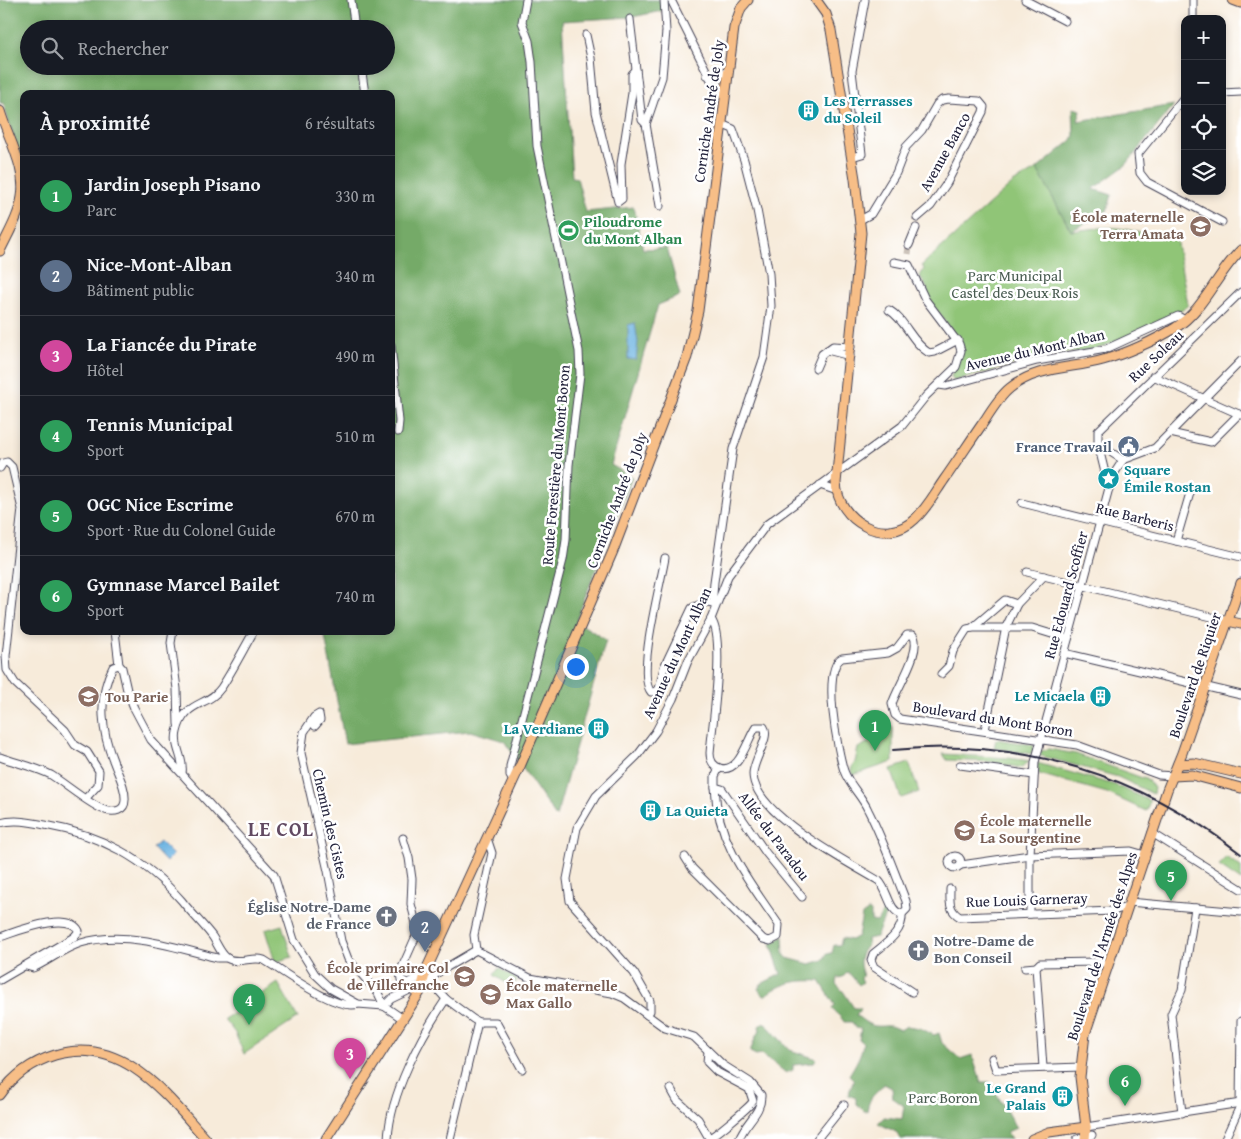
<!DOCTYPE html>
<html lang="fr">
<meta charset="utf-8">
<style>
body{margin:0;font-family:"Gentium Book Plus",serif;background:#242831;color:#f1f3f6}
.controls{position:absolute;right:15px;top:15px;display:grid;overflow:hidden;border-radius:10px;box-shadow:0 2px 8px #0003}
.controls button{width:45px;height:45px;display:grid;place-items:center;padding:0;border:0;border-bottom:1px solid #363941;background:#171b24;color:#f1f3f6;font:25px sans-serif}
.you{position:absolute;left:575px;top:666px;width:18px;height:18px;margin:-12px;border:4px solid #fff;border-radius:50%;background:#1a73e8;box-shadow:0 0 0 8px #1a73e833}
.badge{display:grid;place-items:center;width:32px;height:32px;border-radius:50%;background:#c8321e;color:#fff;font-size:16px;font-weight:700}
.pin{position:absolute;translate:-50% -41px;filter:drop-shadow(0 1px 2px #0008)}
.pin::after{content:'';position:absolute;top:26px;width:18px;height:15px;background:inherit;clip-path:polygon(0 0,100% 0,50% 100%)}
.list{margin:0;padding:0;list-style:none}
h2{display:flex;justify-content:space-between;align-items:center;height:65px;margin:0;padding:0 20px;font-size:21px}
h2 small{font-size:16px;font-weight:400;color:#9ea1a6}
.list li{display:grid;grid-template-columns:32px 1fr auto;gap:15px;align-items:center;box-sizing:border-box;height:80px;padding:0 20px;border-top:1px solid #363941}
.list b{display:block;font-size:19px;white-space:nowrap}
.list p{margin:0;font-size:16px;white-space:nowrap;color:#9ea1a6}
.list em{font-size:16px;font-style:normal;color:#9ea1a6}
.icon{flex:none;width:28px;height:28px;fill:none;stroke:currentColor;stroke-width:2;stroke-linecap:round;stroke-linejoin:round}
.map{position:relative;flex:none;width:1241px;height:1139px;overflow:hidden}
.search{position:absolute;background:#171b24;box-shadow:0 2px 8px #0003;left:20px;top:20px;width:375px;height:55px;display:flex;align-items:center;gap:12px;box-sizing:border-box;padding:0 18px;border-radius:28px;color:#9ea1a6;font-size:19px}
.panel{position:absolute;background:#171b24;box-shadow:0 2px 8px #0003;left:20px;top:90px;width:375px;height:545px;border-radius:10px}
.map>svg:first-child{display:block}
</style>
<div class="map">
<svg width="1241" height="1139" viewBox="0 0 1241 1139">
<rect width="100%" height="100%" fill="#fff"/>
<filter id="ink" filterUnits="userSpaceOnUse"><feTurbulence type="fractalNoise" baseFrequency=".02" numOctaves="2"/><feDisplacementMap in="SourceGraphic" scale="10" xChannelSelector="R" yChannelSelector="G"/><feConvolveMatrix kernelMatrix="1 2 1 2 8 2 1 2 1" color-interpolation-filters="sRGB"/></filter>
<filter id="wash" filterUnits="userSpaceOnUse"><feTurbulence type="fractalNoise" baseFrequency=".0096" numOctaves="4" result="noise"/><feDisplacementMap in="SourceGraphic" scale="20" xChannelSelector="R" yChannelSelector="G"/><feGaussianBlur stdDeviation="1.12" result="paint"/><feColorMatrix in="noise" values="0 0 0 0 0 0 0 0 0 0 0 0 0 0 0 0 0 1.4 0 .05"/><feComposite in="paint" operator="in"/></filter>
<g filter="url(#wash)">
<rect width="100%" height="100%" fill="#f7ebda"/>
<g fill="#90c577" stroke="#597459">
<path d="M1037,169L1071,231C1086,230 1103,226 1118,228C1139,230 1156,240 1176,238L1188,305L1175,314L1110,344L1096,349L1044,356L954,381L951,376L963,345L929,300L927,288L920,276L924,269L922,265L1013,183Z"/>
<path d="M889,726L893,727V762L853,775L851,769L855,762L858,748L886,733Z"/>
<path d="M996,739L1034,745L1032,754L994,748Z"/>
<path d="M1049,749L1076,754L1148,780L1154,788L1153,794L1118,777L1038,755L1041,751Z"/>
<path d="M943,754L1009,758L1030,761L1021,768L992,762L947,760Z"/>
<path d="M909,763L919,792L901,798L891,769Z"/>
<path d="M1037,763L1115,785L1150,801L1146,811L1107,793L1039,774Z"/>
<path d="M1226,857L1241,867V881L1219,866Z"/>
<path d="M282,925L292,957L275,962L265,930Z"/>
<path d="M499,968L517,980L512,987L494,975Z"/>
<path d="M278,983L298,1018L244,1054L235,1033L224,1019L253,1001L256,1006L258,1003L255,998Z"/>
</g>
<g fill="#74aa68" stroke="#4b6652" fill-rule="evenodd">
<path d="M0,0H660L662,11L632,17L562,21L572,177L577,178L586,212L634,207L643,249L667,248L680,296L658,305L611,465L632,477L576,621L606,640L556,817L504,741L470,731L345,744L324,631H391V94H24V170L3,103H0ZM29,29H386V66H29Z"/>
<path d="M1174,105L1126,165L1093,189L1112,195L1107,211L1071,231L1037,169L1072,140L1074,135L1073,108L1081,110L1078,121Z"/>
<path d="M869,910L871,912V921L877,922L884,910L886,914L876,937L867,939L868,945C859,953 858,964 863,975L861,978L863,982L859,985L848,972L843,977L837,978L836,984L843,991L854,1008H861L856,1015C861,1019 868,1025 875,1026C888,1027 886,1023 900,1030L907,1026L920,1028L934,1035L939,1033L942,1043L960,1059L972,1055L981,1082H990L1016,1128L1007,1132L1011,1139H900L896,1132L878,1123L884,1117L902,1119L904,1106L893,1098L892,1088L884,1084C875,1096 870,1094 867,1111H864L856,1103V1098L848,1095L854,1080L849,1075C855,1065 862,1054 863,1043L859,1040L861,1029L855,1028L852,1022H844C841,1016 836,1014 832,1009L835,1005L820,981C795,980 785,982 764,996L758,989L761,984L781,974L771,944L783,936L784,954L787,958L810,964L823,960L827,954L832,953L834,945H840L842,938L851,940L858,936L862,915Z"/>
<path d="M764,1022L790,1050L817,1059L813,1063L793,1065V1070L786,1073L762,1054L756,1055L750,1052L756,1036L760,1031L759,1026Z"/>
</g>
<g fill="#6ab2e1" stroke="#466a8e">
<path d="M635,323L638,342L636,360L628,359V325Z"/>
<path d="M160,842L173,855L166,862L153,848Z"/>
</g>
</g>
<g filter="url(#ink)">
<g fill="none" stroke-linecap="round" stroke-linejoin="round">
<path stroke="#ccc3ba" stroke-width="7" stroke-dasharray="7 3.5" stroke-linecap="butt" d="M908,254L909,245"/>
<defs>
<g id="minor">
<path d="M351,0L355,29"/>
<path d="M671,0L715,88L726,95"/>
<path d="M1025,0L1065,21"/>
<path d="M1193,0V19"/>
<path d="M630,19L642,120L646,124"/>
<path d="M586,35L591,58L596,112L618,202L622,199L621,164L632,93V74L636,70"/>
<path d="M361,66L365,94"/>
<path d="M707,75L716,77L729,70"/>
<path d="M1222,93L1241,92"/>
<path d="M1185,96L1138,154L1140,173L1147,182L1222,222"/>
<path d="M852,157L862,154L852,71L865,0"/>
<path d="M660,206L646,124L662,77L666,31L664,0"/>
<path d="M860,220L871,214L896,173L906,147L922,130L937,104L942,100L949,99L979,101L984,107L983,112L947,183L931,206L917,218"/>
<path d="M909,245L916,228"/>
<path d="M889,310C906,320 910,341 929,353L935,352L958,340"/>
<path d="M391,345L399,421L398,432"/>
<path d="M827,350L850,356"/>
<path d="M816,368L822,354L833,346L851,347"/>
<path d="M1153,376L1241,415"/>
<path d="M939,385L946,386L1037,361L1106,349L1178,316L1185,320"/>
<path d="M1170,433L1211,442L1239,414"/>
<path d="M1098,444L1123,460"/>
<path d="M0,468L3,463L7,462L12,467L22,509L6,656L7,670L15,683L65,730L75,745L87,752L99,771L98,785L86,798"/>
<path d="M820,485L837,491"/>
<path d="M1109,489L1098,444V431L1241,292"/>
<path d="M1022,503L1241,557"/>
<path d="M1176,541L1190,493"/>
<path d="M665,558C661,583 636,675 651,692H655L659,689L664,667L692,608L706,602L714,603"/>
<path d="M1027,572L1228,621"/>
<path d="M715,606L713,595L714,582L733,449L764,357L771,306L769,274L757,210L744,160L733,129L721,124"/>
<path d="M711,619C726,638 712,727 710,753C710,760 713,766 720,768C740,774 747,739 756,727H764C771,737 753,760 753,774C753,814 848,862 879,881C888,890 889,912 902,914L907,909L906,901C894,871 883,839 868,810C862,796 849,785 844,771C838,752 821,668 842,658L888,653L897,648L907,635H913C923,650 897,687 892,704L895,715L900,719L1077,745L1159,775L1173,776"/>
<path d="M972,628H1032L1068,639"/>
<path d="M115,631L119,665"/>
<path d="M173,631L171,643L177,689L178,724"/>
<path d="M1064,653L1241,695"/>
<path d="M941,674L949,666L953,651L967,629L972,628L1005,600L1017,604"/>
<path d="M315,726L320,720L319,714L314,717L304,732L301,753L328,871L341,941L348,959L378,993L384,1006"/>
<path d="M985,730L1006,627L1017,604L1044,576"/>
<path d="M0,757C16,763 36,767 51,775C64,783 93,807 105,810C114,813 125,811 125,800C126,788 118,774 114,763C102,734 97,696 113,667L119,665L122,668L127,690L134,708L151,740L274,875L294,940L315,974L331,989L358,1004L384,1006L403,1019"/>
<path d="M960,765L1034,775"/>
<path d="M719,768L715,776V787L722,789L766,853L802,897"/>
<path d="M182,773C185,759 173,747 177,732C184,700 208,707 221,688C233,670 243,650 254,631"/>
<path d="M513,781L510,776V766L563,560L566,540L569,465L580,374L579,351L537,146L532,62L529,41L522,22L526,0"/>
<path d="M0,823C15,819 30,822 45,825C101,835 144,858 182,901C191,913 203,924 212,936C217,943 220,953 227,958C237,965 252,956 264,960C284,972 337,1012 358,1004"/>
<path d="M1152,833L1241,889"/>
<path d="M403,838L409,858L412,879L411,904L417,927L416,936L400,972L401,980L407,983L418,978L430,981L446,999L473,1019L478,1022H496L522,1069"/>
<circle cx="955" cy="862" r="6"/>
<path d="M685,857L692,868L763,939L770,941L778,937L779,925C749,881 717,843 715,787"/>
<path d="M961,865L1030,855L1131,851L1145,855"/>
<path d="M950,889C950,901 948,910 960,917L1113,911L1127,907"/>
<path d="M1129,902L1241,912"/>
<path d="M902,914C904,932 885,944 873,954L871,960L874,967L912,992"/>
<path d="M1030,914V855L1035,762L1112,477L1123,460L1155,448L1241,361"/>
<path d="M0,937C16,932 69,910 79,931L74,937L0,980"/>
<path d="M476,950L530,978L612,993L624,998L665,1028L694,1037L723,1065L750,1082L761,1095C762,1113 745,1122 739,1139"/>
<path d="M476,950L474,935L492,853L487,838"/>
<path d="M26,966L33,968C49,961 64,948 81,943C125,930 175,947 217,958H227"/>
<path d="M1036,967L1043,1067"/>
<path d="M1025,968L1036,967L1040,963L1098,962L1109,964"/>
<path d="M430,981L437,973L476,950"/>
<path d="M384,1006L391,999L422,984"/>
<path d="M647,1015L650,1011V1001L634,973L570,901L567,879L577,828L596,796L637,756L656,731L673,699L688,661L711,619L728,576L767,524L902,426L926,396L956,367L961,351L959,344L925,299L909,265L894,262"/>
<path d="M992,1058L996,1070L1081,1067"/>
<path d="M671,1089L677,1100L698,1119L709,1138C713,1137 751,1106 753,1101L749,1089L717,1072L707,1062L708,1051"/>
<path d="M1182,1113L1171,1014L1182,990L1195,908"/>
<path d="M1086,1127L1241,1103"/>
<path d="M388,1139C390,1094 421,1036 446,999"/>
<path d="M450,1139L478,1022"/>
<path d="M817,1139L844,1105"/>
<path d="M1077,1139L1092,1135"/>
<path d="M1225,1139L1240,1106L1241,1021"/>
</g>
<g id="major">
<path d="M816,0L826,14L831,30L855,179L861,233L836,483C838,521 885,548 915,519C927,508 935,493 944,480C958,460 971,440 985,420C992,409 1000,396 1010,388C1037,366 1071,369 1103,360C1125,354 1156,340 1175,328C1204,310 1217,273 1241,250"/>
<path d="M1233,0L1241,3"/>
<path d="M0,111C8,138 27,169 22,197C19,216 8,234 0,251"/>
<path d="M1228,621L1241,624"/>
<path d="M1178,764L1194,763L1241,774"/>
<path d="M1173,776L1192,775L1241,788"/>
<path d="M0,1095C14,1075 32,1062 55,1055C123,1035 166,1095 206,1139"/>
<path d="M326,1139L420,992L427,968L521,764L613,551L687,357L698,311L734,28L741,8L748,0"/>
<path d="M1032,1139L1049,1132L1086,1127"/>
<path d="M1085,1139L1086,1127L1080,1077L1085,1034L1167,790L1182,753L1241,583"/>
</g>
</defs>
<use href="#minor" stroke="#424053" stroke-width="9"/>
<use href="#major" stroke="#424053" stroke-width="11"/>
<use href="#minor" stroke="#fff" stroke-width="7"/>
<use href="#major" stroke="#f7be87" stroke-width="9"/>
<path stroke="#22223b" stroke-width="2" d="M893,750C1022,737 1140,775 1241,854"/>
</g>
</g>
<defs>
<symbol id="building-disc" viewBox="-11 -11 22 22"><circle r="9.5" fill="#0f9aa8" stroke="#fff"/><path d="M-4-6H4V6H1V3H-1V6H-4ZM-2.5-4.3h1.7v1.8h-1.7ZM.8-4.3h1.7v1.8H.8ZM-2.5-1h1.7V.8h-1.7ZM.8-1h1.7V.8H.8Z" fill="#fff"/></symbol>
<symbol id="school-disc" viewBox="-11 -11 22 22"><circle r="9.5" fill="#8d6e63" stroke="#fff"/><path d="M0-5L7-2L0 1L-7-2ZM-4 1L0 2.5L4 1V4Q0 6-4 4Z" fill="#fff"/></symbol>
<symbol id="stadium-disc" viewBox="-11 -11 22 22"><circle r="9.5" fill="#2e9e5b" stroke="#fff"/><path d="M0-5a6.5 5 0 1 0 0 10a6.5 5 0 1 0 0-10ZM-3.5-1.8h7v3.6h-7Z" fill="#fff"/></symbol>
<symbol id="civic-disc" viewBox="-11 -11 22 22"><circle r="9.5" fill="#5c6f8a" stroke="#fff"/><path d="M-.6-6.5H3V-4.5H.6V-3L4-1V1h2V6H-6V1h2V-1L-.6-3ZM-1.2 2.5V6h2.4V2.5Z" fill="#fff"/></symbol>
<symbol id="sight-disc" viewBox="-11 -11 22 22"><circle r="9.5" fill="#0f9aa8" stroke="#fff"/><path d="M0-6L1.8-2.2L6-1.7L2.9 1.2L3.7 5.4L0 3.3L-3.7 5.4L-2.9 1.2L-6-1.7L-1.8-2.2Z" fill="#fff"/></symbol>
<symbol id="church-disc" viewBox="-11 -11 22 22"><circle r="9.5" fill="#6b7280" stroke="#fff"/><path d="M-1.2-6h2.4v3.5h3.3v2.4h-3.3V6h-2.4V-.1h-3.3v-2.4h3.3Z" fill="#fff"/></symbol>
</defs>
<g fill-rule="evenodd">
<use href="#building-disc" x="796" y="98" width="25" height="25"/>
<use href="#school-disc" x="1188" y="214" width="25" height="25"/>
<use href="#stadium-disc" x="556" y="218" width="25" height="25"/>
<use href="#civic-disc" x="1116" y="434" width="25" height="25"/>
<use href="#sight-disc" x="1096" y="466" width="25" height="25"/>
<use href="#building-disc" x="1088" y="684" width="25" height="25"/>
<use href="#school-disc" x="76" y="684" width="25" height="25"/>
<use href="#building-disc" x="586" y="716" width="25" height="25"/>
<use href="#building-disc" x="638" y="798" width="25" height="25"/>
<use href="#school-disc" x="952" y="818" width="25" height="25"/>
<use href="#church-disc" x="374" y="904" width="25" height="25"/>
<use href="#church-disc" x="906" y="938" width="25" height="25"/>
<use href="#school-disc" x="452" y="964" width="25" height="25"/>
<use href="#school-disc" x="478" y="982" width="25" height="25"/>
<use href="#building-disc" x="1050" y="1084" width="25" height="25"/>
</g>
<g text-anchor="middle" stroke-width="5" stroke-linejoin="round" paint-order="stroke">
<g font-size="15" font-weight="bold" fill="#0d838f" stroke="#fff" text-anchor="start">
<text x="824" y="106">Les Terrasses<tspan x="824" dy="17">du Soleil</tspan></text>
<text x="1124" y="475">Square<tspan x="1124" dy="17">Émile Rostan</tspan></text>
<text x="1085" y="701" text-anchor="end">Le Micaela</text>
<text x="583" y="734" text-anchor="end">La Verdiane</text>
<text x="666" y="816">La Quieta</text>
<text x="1046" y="1093" text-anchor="end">Le Grand<tspan x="1046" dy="17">Palais</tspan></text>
</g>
<g font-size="15" fill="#22223b" stroke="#fff">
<text transform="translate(709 111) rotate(-82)" y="5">Corniche André de Joly</text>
<text transform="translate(945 152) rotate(-61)" y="5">Avenue Banco</text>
<text transform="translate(1035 350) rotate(-13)" y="5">Avenue du Mont Alban</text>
<text transform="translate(1156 356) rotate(-43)" y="5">Rue Soleau</text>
<text transform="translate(556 465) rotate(-85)" y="5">Route Forestière du Mont Boron</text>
<text transform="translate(617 500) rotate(-69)" y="5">Corniche André de Joly</text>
<text transform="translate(1135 517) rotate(14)" y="5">Rue Barberis</text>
<text transform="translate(1066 595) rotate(-75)" y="5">Rue Edouard Scoffier</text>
<text transform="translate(677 653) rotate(-65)" y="5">Avenue du Mont Alban</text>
<text transform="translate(1195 675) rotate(-71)" y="5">Boulevard de Riquier</text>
<text transform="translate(993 719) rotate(9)" y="5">Boulevard du Mont Boron</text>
<text transform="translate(330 824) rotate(77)" y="5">Chemin des Cistes</text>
<text transform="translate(774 836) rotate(53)" y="5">Allée du Paradou</text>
<text transform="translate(1027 900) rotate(-2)" y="5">Rue Louis Garneray</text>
<text transform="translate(1102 946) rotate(-72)" y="5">Boulevard de l'Armée des Alpes</text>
</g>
<g font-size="15" font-weight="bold" fill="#785e54" stroke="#fff" text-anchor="start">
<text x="1184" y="222" text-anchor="end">École maternelle<tspan x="1184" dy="17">Terra Amata</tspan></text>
<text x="105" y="702">Tou Parie</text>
<text x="980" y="826">École maternelle<tspan x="980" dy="17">La Sourgentine</tspan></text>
<text x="449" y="973" text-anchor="end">École primaire Col<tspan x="449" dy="17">de Villefranche</tspan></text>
<text x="506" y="991">École maternelle<tspan x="506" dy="17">Max Gallo</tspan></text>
</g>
<g font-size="15" font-weight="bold" fill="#27864d" stroke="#fff" text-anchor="start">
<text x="584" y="227">Piloudrome<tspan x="584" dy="17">du Mont Alban</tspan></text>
</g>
<g font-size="15" fill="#485b50" stroke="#fff">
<text x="1015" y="281">Parc Municipal<tspan x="1015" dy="17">Castel des Deux Rois</tspan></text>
<text x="943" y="1103">Parc Boron</text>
</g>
<g font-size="15" font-weight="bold" fill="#4e5e75" stroke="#fff" text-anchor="end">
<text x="1112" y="452">France Travail</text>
</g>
<g font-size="15" font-weight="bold" fill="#5b616d" stroke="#fff" text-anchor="end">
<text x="371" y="912">Église Notre-Dame<tspan x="371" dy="17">de France</tspan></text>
<text x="934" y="946" text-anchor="start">Notre-Dame de<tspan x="934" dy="17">Bon Conseil</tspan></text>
</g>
<g font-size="20" font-weight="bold" letter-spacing="1" fill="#624a62" stroke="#fff">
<text x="281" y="836">LE COL</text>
</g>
</g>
</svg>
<div class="controls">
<button>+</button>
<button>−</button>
<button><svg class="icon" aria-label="locate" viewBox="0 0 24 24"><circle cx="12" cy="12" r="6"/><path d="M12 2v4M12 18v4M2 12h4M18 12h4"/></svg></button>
<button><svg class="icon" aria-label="layers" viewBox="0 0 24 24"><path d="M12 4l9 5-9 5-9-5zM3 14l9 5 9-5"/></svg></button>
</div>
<div class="you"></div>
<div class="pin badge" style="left:875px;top:751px;background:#2e9e5b">1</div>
<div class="pin badge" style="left:425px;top:952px;background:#5c6f8a">2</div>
<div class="pin badge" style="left:350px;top:1079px;background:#d1479c">3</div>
<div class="pin badge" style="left:249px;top:1025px;background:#2e9e5b">4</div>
<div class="pin badge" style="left:1171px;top:901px;background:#2e9e5b">5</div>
<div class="pin badge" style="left:1125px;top:1106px;background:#2e9e5b">6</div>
<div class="search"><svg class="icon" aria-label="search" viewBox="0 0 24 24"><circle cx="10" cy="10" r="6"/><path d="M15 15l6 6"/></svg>Rechercher</div>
<section class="panel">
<h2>À proximité<small>6 résultats</small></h2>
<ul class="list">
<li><span class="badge" style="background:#2e9e5b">1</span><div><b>Jardin Joseph Pisano</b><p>Parc</p></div><em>330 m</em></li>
<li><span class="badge" style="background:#5c6f8a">2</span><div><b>Nice-Mont-Alban</b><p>Bâtiment public</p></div><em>340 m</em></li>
<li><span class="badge" style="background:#d1479c">3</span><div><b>La Fiancée du Pirate</b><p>Hôtel</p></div><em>490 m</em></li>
<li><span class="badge" style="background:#2e9e5b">4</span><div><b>Tennis Municipal</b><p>Sport</p></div><em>510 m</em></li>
<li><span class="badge" style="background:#2e9e5b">5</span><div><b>OGC Nice Escrime</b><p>Sport · Rue du Colonel Guide</p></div><em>670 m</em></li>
<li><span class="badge" style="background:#2e9e5b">6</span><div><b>Gymnase Marcel Bailet</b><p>Sport</p></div><em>740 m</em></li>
</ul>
</section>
</div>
